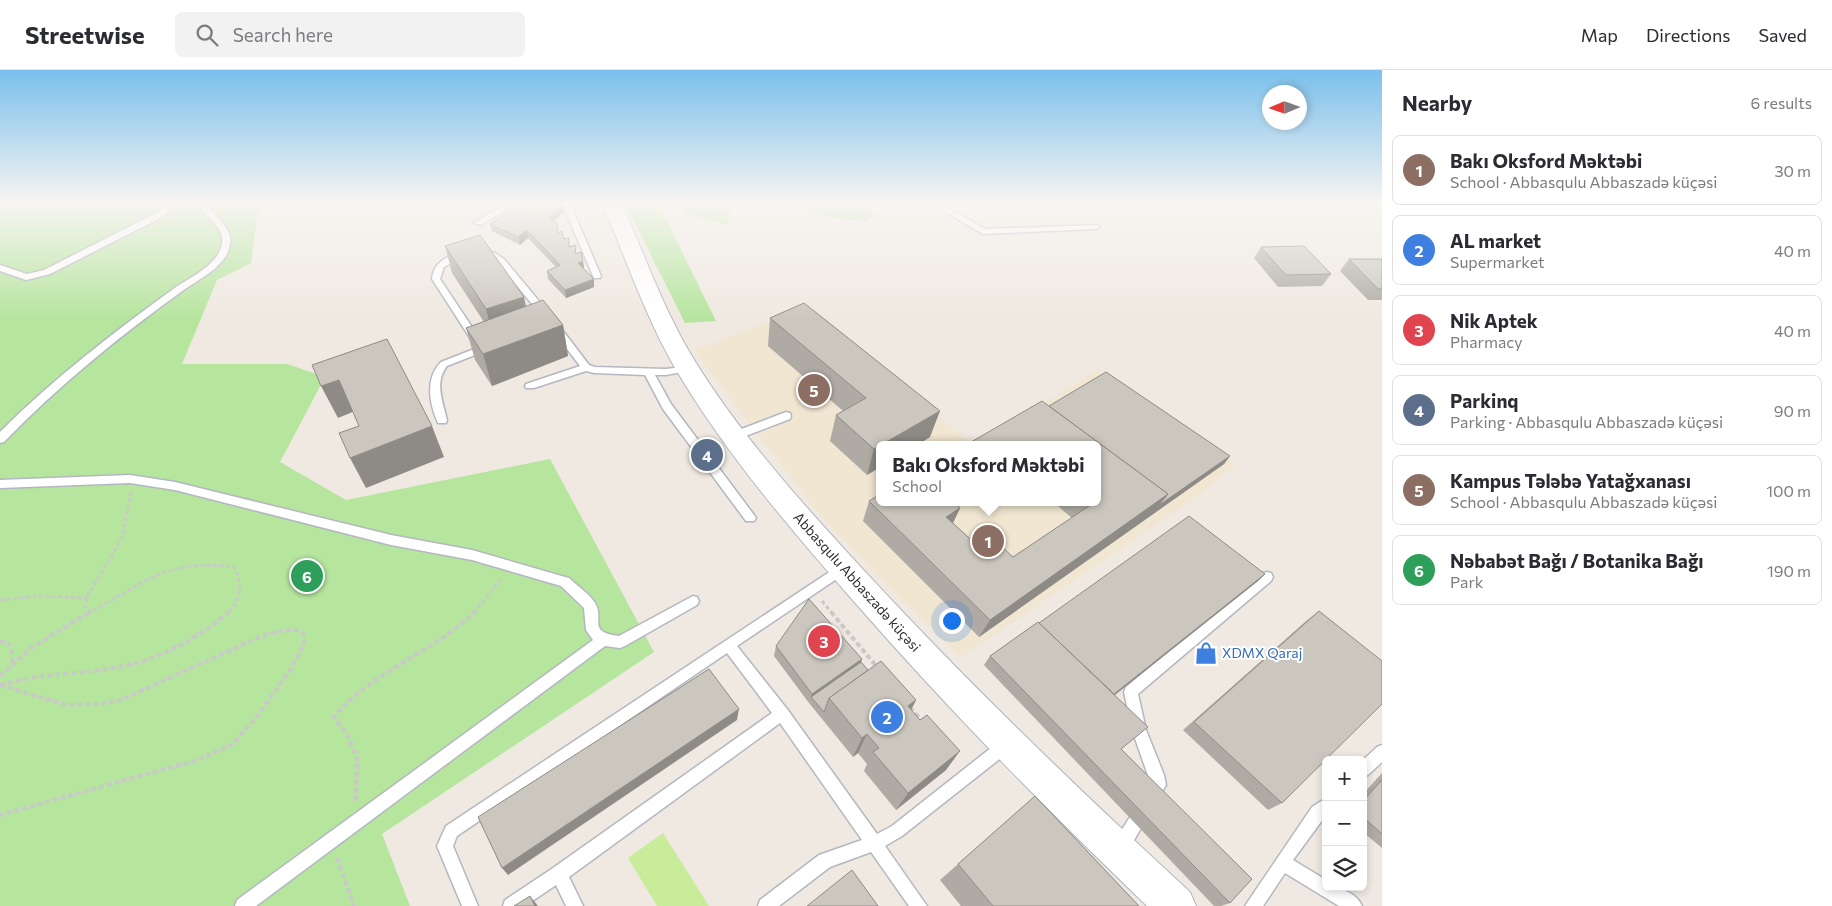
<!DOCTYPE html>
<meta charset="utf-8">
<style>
body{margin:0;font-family:Commissioner,sans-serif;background:#f2f2f3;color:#2b2b33}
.controls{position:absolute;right:15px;bottom:15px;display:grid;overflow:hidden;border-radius:8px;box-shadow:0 2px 8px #0003}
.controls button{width:45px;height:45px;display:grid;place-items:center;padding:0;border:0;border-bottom:1px solid #e1e1e2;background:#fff;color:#2b2b33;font:25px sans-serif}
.compass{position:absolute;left:1262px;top:15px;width:45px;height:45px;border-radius:50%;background:#fff;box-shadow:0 2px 8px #0003;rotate:268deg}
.you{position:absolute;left:951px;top:550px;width:18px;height:18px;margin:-12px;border:4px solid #fff;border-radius:50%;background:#1a73e8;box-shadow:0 0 0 8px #1a73e833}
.badge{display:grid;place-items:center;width:32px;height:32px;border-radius:50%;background:#7c3aed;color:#fff;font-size:16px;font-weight:700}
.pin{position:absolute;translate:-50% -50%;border:2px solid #fff;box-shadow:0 1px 5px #0006}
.popup{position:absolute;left:876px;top:371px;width:225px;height:65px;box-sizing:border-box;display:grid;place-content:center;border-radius:8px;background:#fff;filter:drop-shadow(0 1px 4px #0005);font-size:16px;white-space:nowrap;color:#7c7c81}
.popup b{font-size:19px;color:#2b2b33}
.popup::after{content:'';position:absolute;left:50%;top:100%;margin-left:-10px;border:10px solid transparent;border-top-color:#fff}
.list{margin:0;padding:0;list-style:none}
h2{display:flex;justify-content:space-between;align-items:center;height:65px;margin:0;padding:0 20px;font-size:21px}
h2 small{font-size:16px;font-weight:400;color:#7c7c81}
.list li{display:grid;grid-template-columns:32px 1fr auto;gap:15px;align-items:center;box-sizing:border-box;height:70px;margin:0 10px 10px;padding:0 10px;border:1px solid #e1e1e2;border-radius:8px}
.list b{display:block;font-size:19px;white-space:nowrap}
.list p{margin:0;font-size:16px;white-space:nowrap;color:#7c7c81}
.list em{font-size:16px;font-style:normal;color:#7c7c81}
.icon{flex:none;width:28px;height:28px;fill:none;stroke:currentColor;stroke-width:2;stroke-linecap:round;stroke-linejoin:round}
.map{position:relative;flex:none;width:1382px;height:836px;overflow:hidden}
header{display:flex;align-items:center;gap:30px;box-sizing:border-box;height:70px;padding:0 25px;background:#fff;border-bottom:1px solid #e1e1e2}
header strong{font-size:24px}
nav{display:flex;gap:28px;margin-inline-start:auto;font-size:18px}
.search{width:350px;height:45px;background:#f2f2f3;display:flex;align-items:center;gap:12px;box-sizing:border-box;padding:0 18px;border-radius:8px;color:#7c7c81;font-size:19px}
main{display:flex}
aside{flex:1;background:#fff}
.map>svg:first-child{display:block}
</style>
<header>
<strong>Streetwise</strong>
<div class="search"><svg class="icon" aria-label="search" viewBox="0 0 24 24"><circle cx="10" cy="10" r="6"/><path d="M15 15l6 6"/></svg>Search here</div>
<nav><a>Map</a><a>Directions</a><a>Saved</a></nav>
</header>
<main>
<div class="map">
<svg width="1382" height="836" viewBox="0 0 1382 836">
<rect width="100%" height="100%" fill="#efe9e1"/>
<path fill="#f0e6d1" d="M803,239L974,375H879V432H1097V375H978L1097,300L1236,395L1189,432L961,588L873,502L815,440L694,280Z"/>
<g fill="#b6e59e">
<path d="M0,133H259L251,193L217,210L182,294H287L325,307L280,392L346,430L550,389L654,582L382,764L410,836H0Z"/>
<path d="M625,133H658L716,251L685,253Z"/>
<path d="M679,133H731L728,155L687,145Z"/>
<path d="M804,133H864L875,144L866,152L817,145Z"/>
</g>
<path fill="#c9ec9a" d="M663,763L709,836H657L628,788Z"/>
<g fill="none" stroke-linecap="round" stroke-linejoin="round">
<defs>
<g id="service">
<path d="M168,133H177L164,146L50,204L26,210L0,201V195L27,204L44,200L158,142Z"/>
<path d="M198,133H206C213,147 233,156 230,174C227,196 201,208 185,219C121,265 59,315 4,372L0,373V362C54,308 114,262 176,217C191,207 218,195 222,174C225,157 205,147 198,133Z"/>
<path d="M507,133H517L481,155L474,153Z"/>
<path d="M565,133H573L575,145L601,206L600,208H594L593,206L567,145Z"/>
<path d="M930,133H939L985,159L1096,155L1100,157L1096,159L983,164Z"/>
<path d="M481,180L495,183L504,189L548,242V246H542L498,193L489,187L478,185V181Z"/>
<path d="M463,181L466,182V186L444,197L440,209L480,269L475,272L472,271L432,209C433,192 448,186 463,181Z"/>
<path d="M557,256L560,257L589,295L595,297L666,299L691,296L693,298L691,300L688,301L666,305H655L671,334L754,445L756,448L754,451H746L663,339L645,305L594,303L586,301L534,318H526L525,316L526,314L580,296L552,259Z"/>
<path d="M487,274L490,275V279L447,296C434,312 443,332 447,350L446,353H438C429,333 425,308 441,292Z"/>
<path d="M786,342L790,343L791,346L790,349L735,370L730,366L731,363Z"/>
<path d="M130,405L175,412L391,465L472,480L565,507L569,508C577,516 590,524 595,533C605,550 586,562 619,566L693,526L697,527L699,531L697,535L625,576L620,578L605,576L256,836H235L237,830L593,570L586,560L584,538L561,516L472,490L391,475L175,420L130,413L0,418V410Z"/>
<path d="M843,493L847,494L849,498L847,502L737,576L787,639L877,764L892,756L1001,670L1006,668L1011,670L1013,675L1011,680L902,766L885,776L927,836H909L871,782L830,797L779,836H758L760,830L819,785L862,770L780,653L569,807L583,836H566L556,815L525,836H503L505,830L553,798L772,643L727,583L457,766L453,776L478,836H462L437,776L446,756Z"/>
<path d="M1267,502L1271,503L1273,507L1271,511L1138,624L1146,660L1164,705L1166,715L1126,784L1120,786L1114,784L1112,778L1114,772L1151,714L1132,660L1124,622L1126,617L1263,503Z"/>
<path d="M1382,675V692L1368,705L1363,707V690L1377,677Z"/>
<path d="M1326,728V745L1293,790L1326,810V817C1339,817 1357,823 1362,836H1339L1285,803L1263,836H1245L1312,737Z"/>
</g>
<path id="tertiary" d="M602,133H622C645,187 665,243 696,293C745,371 808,440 870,507C972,617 1080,721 1190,822L1196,836H1147C1044,737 944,635 850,527C787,455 724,381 675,298C645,246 626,188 602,133Z"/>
</defs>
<use href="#service" stroke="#b4b7c1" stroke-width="3"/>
<use href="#tertiary" stroke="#b4b7c1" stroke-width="2"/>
<g stroke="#c9c9c9" stroke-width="3" stroke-dasharray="4 2.5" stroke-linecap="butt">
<path d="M131,422L122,468L88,525L85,536L90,542C146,513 166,488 234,497C243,514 241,529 228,543"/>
<path d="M0,530L37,526L87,528"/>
<path d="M822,531L832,543"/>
<path d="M88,543L90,542"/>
<path d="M474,543L502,508"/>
</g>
<g stroke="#c9c9c9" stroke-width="4" stroke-dasharray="5 3" stroke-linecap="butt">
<path d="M831,542L877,597"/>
<path d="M0,572H7L12,578V594"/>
<path d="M0,606L31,578L90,542"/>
<path d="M0,615L67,635L100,634L121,630L264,565L293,559L303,563L304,574L291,599L257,646L233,674L197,690L0,745"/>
<path d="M0,615C42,602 86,605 128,595C164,587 201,566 229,542"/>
<path d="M910,637L922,651"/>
<path d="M356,731L357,688L348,666L334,647C371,602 433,582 475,542"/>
<path d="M337,788L354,836"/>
</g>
<use href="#service" fill="#fff" fill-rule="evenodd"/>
<use href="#tertiary" fill="#fff" fill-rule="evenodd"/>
</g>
<g fill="#afaba4">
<path d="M563,135L564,142L554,151L558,163L583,191L584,199L594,217L566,228L548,209L547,201L556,197L528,168L520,175L492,161L490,154Z"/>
<path d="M445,176L524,227L526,236L563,255L568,286L492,316L475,290L466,258L484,252L452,203Z"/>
<path d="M1261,177L1331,204L1322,216L1278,217L1254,188Z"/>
<path d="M1349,189H1382V230H1368L1340,201Z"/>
<path d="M770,248L930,367L917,375H879L867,405L830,371L836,345L843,341L768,276Z"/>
<path d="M1230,386L1224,394L979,567L863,451L869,431L955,432L954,433L960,438L953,453L988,485L1013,487L1072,448L1053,432H1097Z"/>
<path d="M1265,504L1258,511L1114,625L1121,679L1230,833L1221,836H1214L984,595L990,586L1039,553Z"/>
<path d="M1319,541L1282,733L1268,740L1183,660L1306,551Z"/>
<path d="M776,576L862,589L861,592L868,600L916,630L911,640L946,700L896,740L864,701L867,694L858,683L853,687L809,633L774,586Z"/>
<path d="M1382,703V778L1363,762V724Z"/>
<path d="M1035,726L1139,836H961L940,810Z"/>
</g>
<g fill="#8e8b86">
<path d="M563,135L564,142L550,154L549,147Z"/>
<path d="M527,160L528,168L520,175L518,167Z"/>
<path d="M583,191L584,199L579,201L578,193Z"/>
<path d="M594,209V217L566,228L565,220Z"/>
<path d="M524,227L529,254L493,266L486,239Z"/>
<path d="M563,255L568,286L492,316L483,284Z"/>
<path d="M339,310L355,341L338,348L321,316Z"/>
<path d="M940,341L930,367L917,375H881Z"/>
<path d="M432,356L444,387L366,418L350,388Z"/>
<path d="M879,376V398L867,405L874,379Z"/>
<path d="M1230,386L1224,394L979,567L990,550L1168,424Z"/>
<path d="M960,438L951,457L946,447Z"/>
<path d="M1265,504L1258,511L1105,633L1111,627Z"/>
<path d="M862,589L859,598L811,627L812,624Z"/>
<path d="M916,630L905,651L908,636Z"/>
<path d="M739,639L737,650L508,805L502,798Z"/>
<path d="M867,664L858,683L853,687L862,668Z"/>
<path d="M960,681L946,700L896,740L908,723Z"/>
<path d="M530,826L538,836H535Z"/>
</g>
<g fill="#cbc7bf" stroke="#8e8b86">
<path d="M523,133H559L563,135L549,147L557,154L558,163L562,161L564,169L569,168V177L576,175L575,184L581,182L583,191L578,193L594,209L565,220L547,201L560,195L527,160L518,167L490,154Z"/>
<path d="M480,165L524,227L486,239L445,176Z"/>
<path d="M1304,176L1331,204L1286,205L1261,177Z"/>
<path d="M1349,189H1382V219H1378Z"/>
<path d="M543,230L563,255L483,284L466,258Z"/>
<path d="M804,233L940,341L881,375H879V376L874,379L836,345L866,328L770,248Z"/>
<path d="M387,269L432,356L350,388L339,363L359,356L339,310L321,316L312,295Z"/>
<path d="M1106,302L1230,386L1158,436L1168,424L1049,336Z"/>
<path d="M1042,331L1168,424L990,550L869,431L879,425V432H954L960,438L946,447L988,485L1002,477L1013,487L1092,434L1090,432H1097V375H966Z"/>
<path d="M1189,446L1265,504L1114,624L1039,553Z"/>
<path d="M809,529L862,589L812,624L776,576Z"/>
<path d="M1319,541L1382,591V634L1282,733L1194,652Z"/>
<path d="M1038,552L1148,657L1121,679L1252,809L1230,833L990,586Z"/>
<path d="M881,591L916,630L908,636L920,650L927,645L960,681L908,723L873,682L879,678L867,664L862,668L829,628Z"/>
<path d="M861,592L868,600L829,628L824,642L811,627Z"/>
<path d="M709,599L739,639L502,798L478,747Z"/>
<path d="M1382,710V764L1363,747V731Z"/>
<path d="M1035,726L1139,836H993L958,794Z"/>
<path d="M852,800L878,836H807Z"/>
<path d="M530,826L535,836H514Z"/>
</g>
<linearGradient id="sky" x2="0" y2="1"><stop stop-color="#7abfeb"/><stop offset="0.53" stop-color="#f8f5f2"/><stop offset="1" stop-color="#f8f5f2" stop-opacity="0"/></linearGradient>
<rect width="1382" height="250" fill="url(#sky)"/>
<defs>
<symbol id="shop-bare" viewBox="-9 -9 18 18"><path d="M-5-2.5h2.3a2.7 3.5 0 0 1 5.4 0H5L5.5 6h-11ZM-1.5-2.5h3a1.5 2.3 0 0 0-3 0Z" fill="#3f7fe0" stroke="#fff" stroke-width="2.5" paint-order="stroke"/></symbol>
</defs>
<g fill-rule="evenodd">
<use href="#shop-bare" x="1190" y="567" width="32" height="32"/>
</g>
<g text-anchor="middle" stroke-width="4" stroke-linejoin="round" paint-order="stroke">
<g font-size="14" fill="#2e2e2e" stroke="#fff">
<text transform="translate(857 512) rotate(48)" y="5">Abbasqulu Abbaszadə küçəsi</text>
</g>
<g font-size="14" fill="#366cbe" stroke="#fff" text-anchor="start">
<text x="1222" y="588">XDMX Qaraj</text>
</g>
</g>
</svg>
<div class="controls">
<button>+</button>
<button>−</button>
<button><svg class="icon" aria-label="layers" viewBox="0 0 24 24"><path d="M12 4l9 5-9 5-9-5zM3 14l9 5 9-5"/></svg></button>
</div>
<svg class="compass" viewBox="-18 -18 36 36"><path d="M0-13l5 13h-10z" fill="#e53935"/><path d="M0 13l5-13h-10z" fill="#7c7c81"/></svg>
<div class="you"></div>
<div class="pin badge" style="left:988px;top:471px;background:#8d6e63">1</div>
<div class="popup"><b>Bakı Oksford Məktəbi</b>School</div>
<div class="pin badge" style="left:887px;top:647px;background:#3f7fe0">2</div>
<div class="pin badge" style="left:824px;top:571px;background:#e0444e">3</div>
<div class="pin badge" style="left:707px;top:385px;background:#5c6f8a">4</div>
<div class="pin badge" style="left:814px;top:320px;background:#8d6e63">5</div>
<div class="pin badge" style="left:307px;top:506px;background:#2e9e5b">6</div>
</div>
<aside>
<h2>Nearby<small>6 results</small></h2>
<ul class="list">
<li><span class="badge" style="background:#8d6e63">1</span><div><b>Bakı Oksford Məktəbi</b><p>School · Abbasqulu Abbaszadə küçəsi</p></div><em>30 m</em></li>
<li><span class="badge" style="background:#3f7fe0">2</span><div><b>AL market</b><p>Supermarket</p></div><em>40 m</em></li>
<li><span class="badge" style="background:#e0444e">3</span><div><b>Nik Aptek</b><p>Pharmacy</p></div><em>40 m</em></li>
<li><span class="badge" style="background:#5c6f8a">4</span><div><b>Parkinq</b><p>Parking · Abbasqulu Abbaszadə küçəsi</p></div><em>90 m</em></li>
<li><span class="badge" style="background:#8d6e63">5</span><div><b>Kampus Tələbə Yatağxanası</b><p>School · Abbasqulu Abbaszadə küçəsi</p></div><em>100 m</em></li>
<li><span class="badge" style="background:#2e9e5b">6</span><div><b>Nəbabət Bağı / Botanika Bağı</b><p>Park</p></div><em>190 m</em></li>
</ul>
</aside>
</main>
